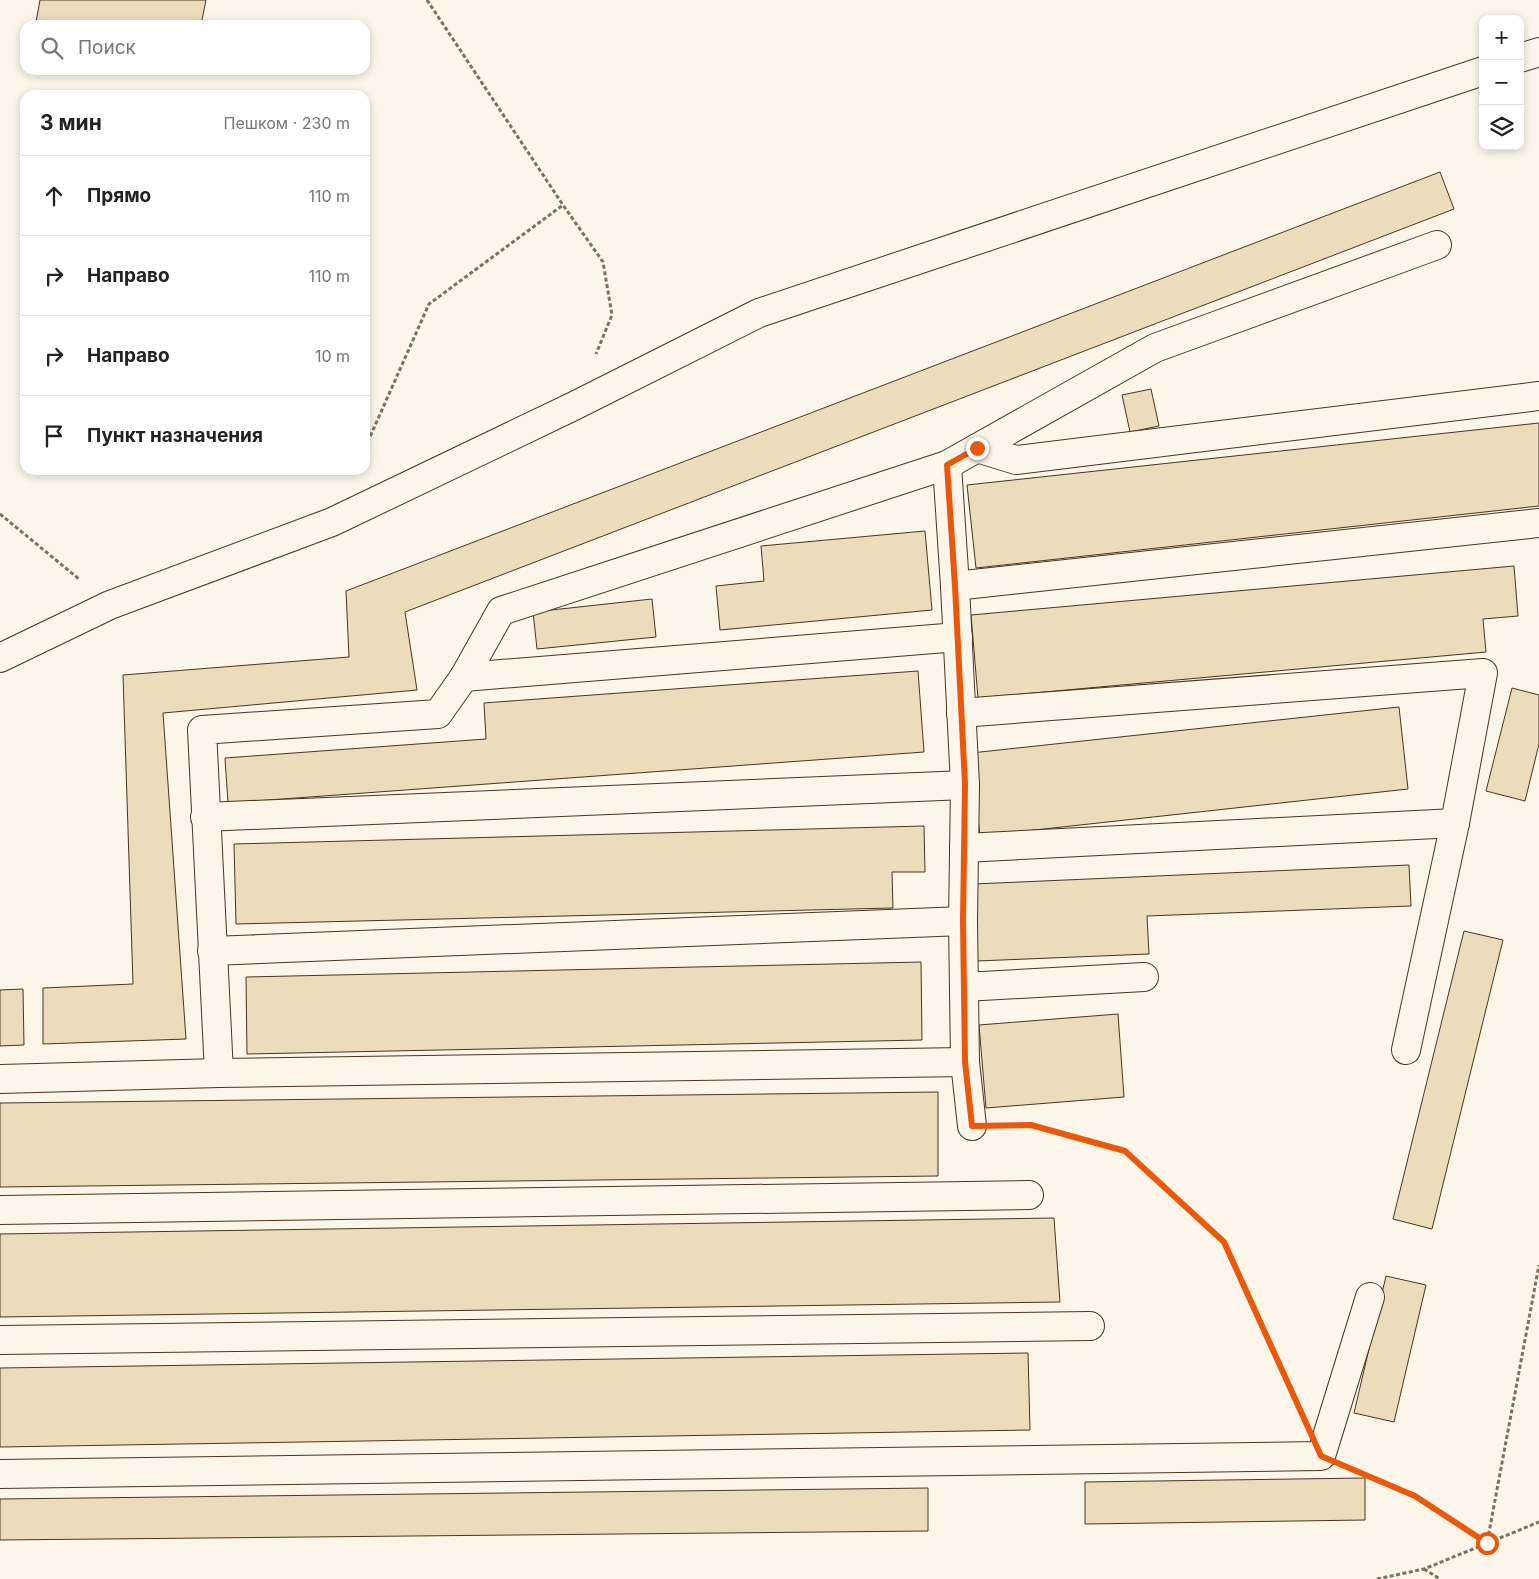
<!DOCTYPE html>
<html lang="ru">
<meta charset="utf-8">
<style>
body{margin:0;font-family:Inter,sans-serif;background:#f2f2f2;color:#222}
.controls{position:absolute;right:15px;top:15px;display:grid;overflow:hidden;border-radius:10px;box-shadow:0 2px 8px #0003}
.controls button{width:45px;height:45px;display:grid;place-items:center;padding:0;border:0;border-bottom:1px solid #e0e0e0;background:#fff;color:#222;font:25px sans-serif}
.stop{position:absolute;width:15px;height:15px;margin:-11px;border:4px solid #ea580c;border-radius:50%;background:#fff}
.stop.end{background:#ea580c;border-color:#fff;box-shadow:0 1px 5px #0008}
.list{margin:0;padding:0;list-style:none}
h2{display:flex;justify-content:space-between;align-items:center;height:65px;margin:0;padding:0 20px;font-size:21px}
h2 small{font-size:16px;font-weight:400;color:#767676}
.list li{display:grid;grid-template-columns:32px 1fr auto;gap:15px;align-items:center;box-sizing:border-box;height:80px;padding:0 20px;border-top:1px solid #e0e0e0}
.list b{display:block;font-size:19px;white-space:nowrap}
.list em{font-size:16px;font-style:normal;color:#767676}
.icon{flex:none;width:28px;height:28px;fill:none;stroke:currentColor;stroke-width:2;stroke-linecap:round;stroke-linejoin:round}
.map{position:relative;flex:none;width:1539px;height:1579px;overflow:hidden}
.search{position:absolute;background:#fff;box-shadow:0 2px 8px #0003;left:20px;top:20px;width:350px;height:55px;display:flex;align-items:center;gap:12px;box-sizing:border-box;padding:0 18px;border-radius:15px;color:#767676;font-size:19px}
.panel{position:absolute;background:#fff;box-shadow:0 2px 8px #0003;left:20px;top:90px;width:350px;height:385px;border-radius:15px}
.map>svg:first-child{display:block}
</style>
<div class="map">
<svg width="1539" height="1579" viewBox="0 0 1539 1579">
<rect width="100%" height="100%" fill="#fbf6e9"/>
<g fill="#ecdcbc" stroke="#4a3520">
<path d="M40,0H206L201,25H55L36,22Z"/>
<path d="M1440,172L1454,209L405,612L417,690L163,713L186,1039L43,1044V988L133,984L123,675L349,657L346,591Z"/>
<path d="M1151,389L1159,426L1130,432L1122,395Z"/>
<path d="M1539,423V506L976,568L967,485Z"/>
<path d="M925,531L932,610L720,630L716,586L764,581L761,546Z"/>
<path d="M1514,566L1518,616L1483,619L1486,652L978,698L971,615Z"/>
<path d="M652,599L656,637L537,649L533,612Z"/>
<path d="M918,671L924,752L228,803L225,758L486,739L484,703Z"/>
<path d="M1512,688L1539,695V744L1525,801L1486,791Z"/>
<path d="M1399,707L1408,789L980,836L971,753Z"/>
<path d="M924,826L925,872H892L893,908L236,924L234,844Z"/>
<path d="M1409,865L1411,906L1147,916L1149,954L977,961L974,884Z"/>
<path d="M1464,931L1503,940L1432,1229L1393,1219Z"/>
<path d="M921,962L922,1040L247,1054L246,977Z"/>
<path d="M23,989L24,1045L0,1046V990Z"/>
<path d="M1118,1014L1124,1097L986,1108L979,1025Z"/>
<path d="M938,1092V1176L0,1187V1103Z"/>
<path d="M1054,1218L1060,1302L0,1317V1234Z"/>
<path d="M1386,1276L1426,1285L1394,1422L1354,1413Z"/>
<path d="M1028,1353L1030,1430L0,1447V1368Z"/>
<path d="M1365,1478V1520L1085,1524V1482Z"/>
<path d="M928,1488V1531L0,1540V1499Z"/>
</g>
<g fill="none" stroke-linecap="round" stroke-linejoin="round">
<defs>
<g id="minor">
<path d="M1520,58L1539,52"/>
<path d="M977,448L1016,460L1539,396"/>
<path d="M947,465L955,586L965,785L963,921L965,1062L972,1126"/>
<path d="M955,586L1539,523"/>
<path d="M0,658L110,605L332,522L574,406L759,313L1483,71"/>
<path d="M464,677L958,637"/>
<path d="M961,713L1483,673L1455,823L1406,1050"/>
<path d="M205,817L965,785"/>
<path d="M964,848L1455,823"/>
<path d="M212,951L963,921"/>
<path d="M964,987L1144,977"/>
<path d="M219,1073L202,730L438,714L464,677L501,611L947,465L1155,348L1437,245"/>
<path d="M0,1079L219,1073L965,1062"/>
<path d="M0,1210L1029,1195"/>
<path d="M0,1340L1090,1326"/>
<path d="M0,1474L1321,1456L1370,1297"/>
</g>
</defs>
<use href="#minor" stroke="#4a3520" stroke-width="30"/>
<g stroke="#7f6f5c" stroke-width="3" stroke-dasharray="4 2.5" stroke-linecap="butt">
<path d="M427,0L563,205L603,262L612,315L596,354"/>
<path d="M365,448L429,304L563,205"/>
<path d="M0,514L79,579"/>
<path d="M1007,1126L1031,1125L1125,1151L1224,1242L1298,1407"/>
<path d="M1352,1470L1415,1496L1487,1543L1539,1265"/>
<path d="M1424,1569L1440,1579"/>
<path d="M1377,1579L1424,1569L1539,1522"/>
</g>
<use href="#minor" stroke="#fbf6e9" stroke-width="28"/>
</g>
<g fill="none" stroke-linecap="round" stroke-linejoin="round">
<path stroke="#ea580c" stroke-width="6" d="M977,448L947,465L955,586L965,784L963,921L965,1062L972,1126L1031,1125L1125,1151L1224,1242L1321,1456L1415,1496L1487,1543"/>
</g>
</svg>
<div class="controls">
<button>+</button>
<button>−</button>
<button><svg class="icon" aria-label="layers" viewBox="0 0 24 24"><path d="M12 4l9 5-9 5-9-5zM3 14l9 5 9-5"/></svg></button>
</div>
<div class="stop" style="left:1487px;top:1543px"></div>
<div class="stop end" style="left:977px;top:448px"></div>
<div class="search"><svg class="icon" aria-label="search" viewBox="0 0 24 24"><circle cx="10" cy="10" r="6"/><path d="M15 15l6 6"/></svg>Поиск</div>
<section class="panel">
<h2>3 мин<small>Пешком · 230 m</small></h2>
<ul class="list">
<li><svg class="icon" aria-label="ahead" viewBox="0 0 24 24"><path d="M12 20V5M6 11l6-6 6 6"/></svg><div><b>Прямо</b></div><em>110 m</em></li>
<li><svg class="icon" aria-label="right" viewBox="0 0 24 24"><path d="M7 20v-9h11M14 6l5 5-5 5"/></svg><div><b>Направо</b></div><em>110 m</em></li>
<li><svg class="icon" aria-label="right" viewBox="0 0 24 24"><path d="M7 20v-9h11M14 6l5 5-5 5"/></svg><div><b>Направо</b></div><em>10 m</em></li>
<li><svg class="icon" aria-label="arrive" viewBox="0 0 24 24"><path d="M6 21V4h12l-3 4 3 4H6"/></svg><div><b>Пункт назначения</b></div></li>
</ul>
</section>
</div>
